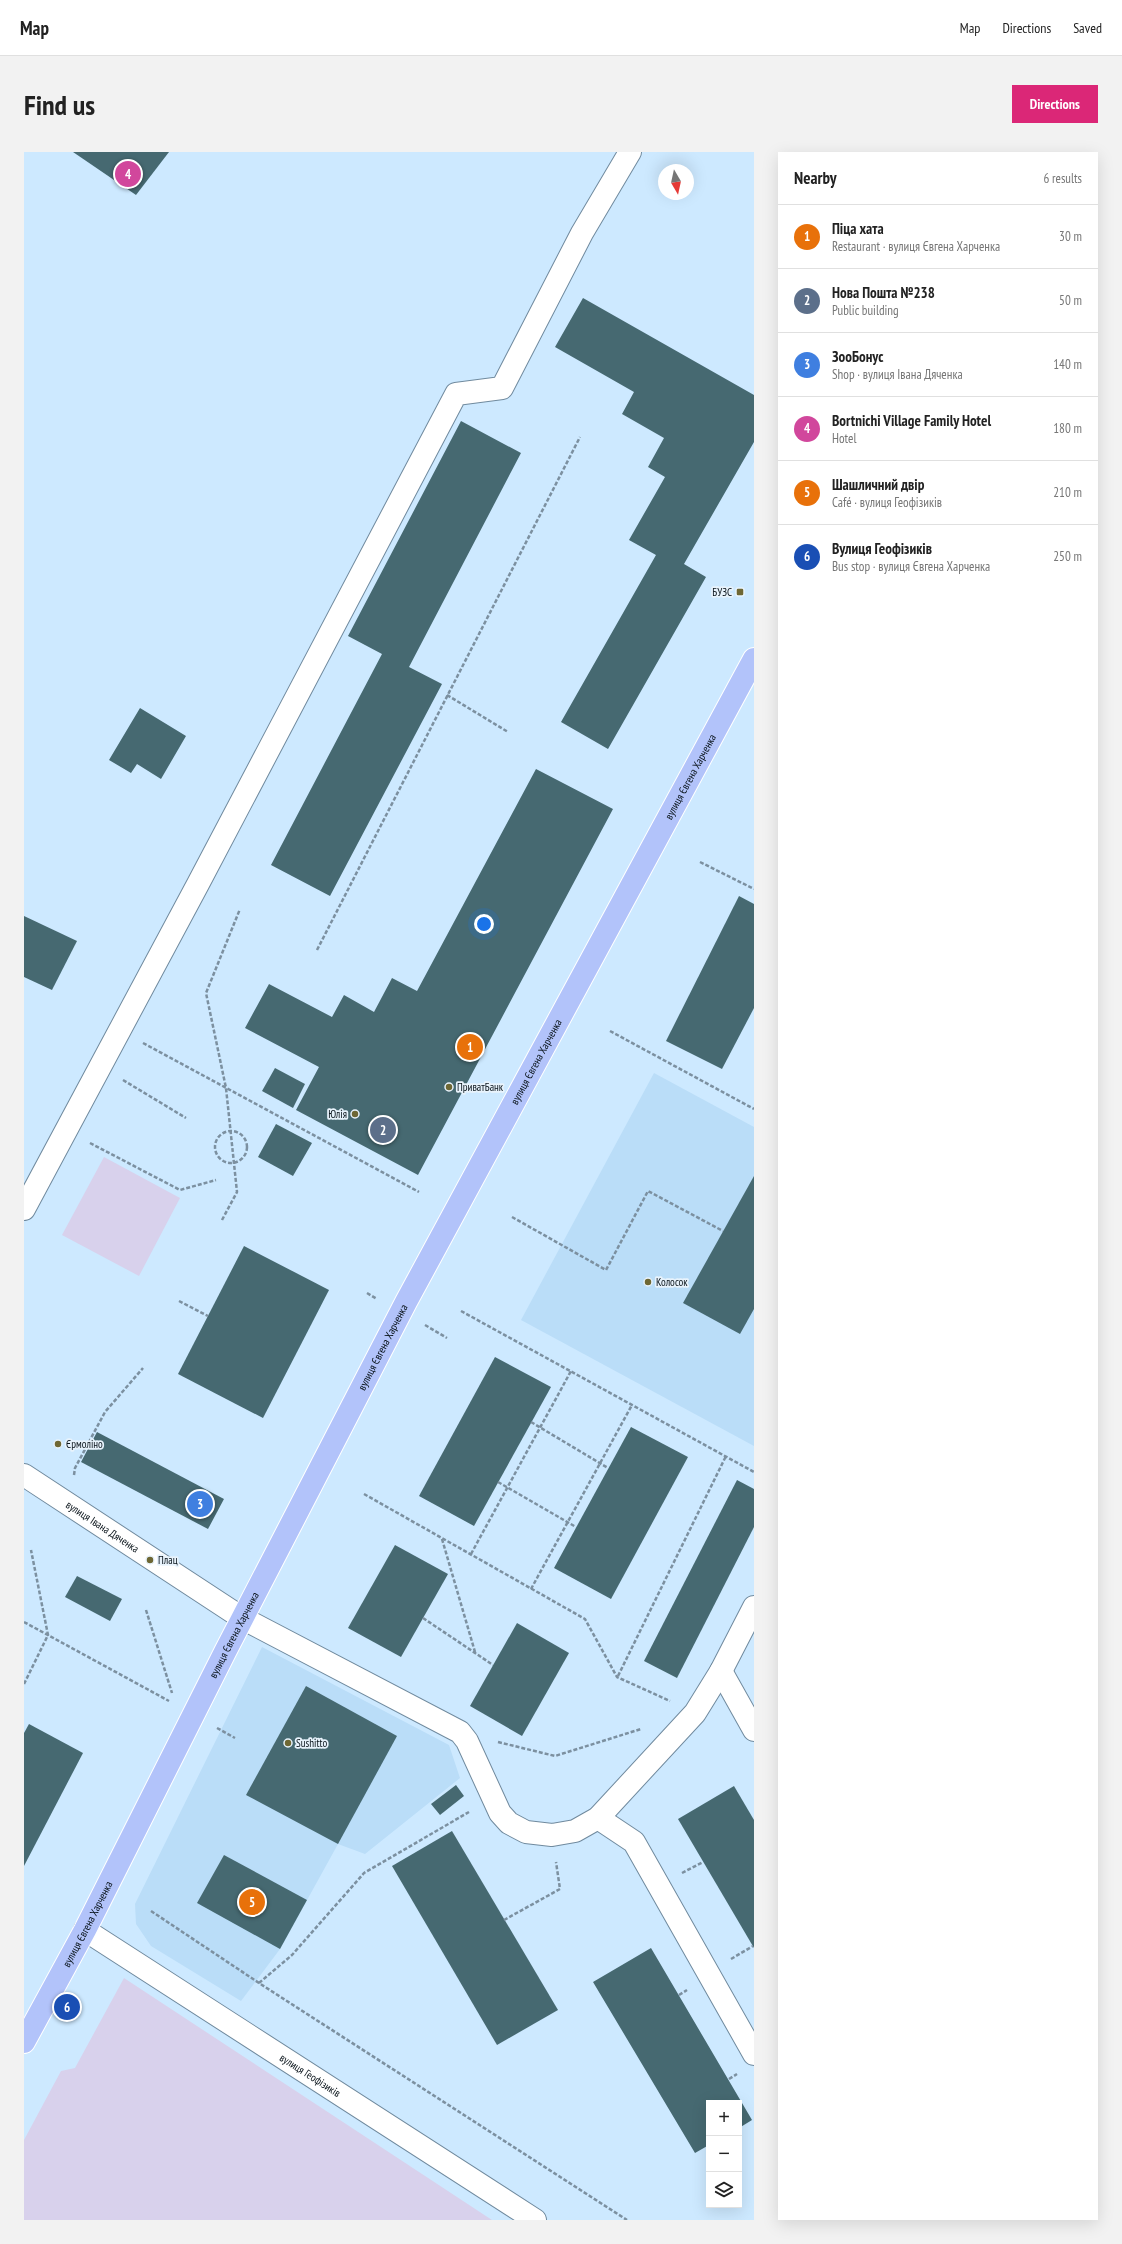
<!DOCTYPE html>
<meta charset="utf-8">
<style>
body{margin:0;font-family:"PT Sans Narrow",sans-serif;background:#f2f2f2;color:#222}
.controls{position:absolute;right:12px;bottom:12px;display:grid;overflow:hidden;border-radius:0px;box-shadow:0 4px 16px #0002}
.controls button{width:36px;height:36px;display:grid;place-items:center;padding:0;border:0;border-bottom:1px solid #e0e0e0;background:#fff;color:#222;font:20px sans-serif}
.compass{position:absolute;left:634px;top:12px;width:36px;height:36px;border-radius:50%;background:#fff;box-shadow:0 4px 16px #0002;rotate:171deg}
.you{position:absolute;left:460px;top:772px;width:14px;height:14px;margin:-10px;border:3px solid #fff;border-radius:50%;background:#1a73e8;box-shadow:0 0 0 6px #1a73e833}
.badge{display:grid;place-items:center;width:26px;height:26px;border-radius:50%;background:#db2777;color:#fff;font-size:13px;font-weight:700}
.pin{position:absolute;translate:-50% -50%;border:2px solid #fff;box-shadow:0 1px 4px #0006}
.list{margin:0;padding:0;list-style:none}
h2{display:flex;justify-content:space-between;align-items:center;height:52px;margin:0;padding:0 16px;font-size:17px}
h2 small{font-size:13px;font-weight:400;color:#767676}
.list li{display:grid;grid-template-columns:26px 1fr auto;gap:12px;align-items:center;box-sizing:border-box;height:64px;padding:0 16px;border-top:1px solid #e0e0e0}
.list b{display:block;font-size:15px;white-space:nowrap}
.list p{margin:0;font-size:13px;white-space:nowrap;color:#767676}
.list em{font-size:13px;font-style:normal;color:#767676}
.icon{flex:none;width:22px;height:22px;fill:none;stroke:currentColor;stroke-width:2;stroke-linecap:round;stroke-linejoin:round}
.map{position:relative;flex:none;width:730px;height:2068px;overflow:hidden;border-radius:0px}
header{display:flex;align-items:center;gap:24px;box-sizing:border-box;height:56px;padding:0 20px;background:#fff;border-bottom:1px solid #e0e0e0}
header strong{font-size:19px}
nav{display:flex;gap:22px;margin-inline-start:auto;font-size:14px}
.intro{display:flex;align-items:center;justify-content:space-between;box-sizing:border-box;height:96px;padding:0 24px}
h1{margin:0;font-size:28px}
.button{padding:10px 18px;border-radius:0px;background:#db2777;color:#fff;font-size:14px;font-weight:700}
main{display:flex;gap:24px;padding:0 24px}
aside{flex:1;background:#fff;border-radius:0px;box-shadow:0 4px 16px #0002}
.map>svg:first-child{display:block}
</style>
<header>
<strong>Map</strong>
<nav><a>Map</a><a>Directions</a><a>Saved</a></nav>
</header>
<div class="intro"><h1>Find us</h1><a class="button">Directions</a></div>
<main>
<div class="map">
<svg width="730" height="2068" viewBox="0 0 730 2068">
<rect width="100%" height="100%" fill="#cde9ff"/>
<g fill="#baddf8">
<path d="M630,921L730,975V1294L497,1168Z"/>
<path d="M238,1495L425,1593L436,1626L341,1702L314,1692L256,1797L217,1849L127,1794L112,1772L111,1752Z"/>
</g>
<g fill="#d8d1ec">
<path d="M80,1005L156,1046L115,1124L38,1083Z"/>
<path d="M100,1826L468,2068H0V1988L37,1919L51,1916Z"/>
</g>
<g fill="#466971">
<path d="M49,0H145L112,43Z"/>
<path d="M559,146L730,243V290L660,412L682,425L584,597L537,570L632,403L605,388L641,325L624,315L640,286L598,262L610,240L531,195Z"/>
<path d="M437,269L497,301L385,515L418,532L306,744L247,713L358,502L324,484Z"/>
<path d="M116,556L162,584L137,627L113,612L107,621L85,608Z"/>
<path d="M512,617L589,657L394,1023L272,958L295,915L221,876L245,832L308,865L320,843L350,860L368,826L393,839Z"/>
<path d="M715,744L730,752V856L698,917L642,889Z"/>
<path d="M0,764L53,789L28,838L0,825Z"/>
<path d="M251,916L281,932L269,956L238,939Z"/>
<path d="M252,972L288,991L269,1024L234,1005Z"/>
<path d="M730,1024V1157L716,1182L659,1151Z"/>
<path d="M220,1094L305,1138L239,1266L154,1222Z"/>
<path d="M471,1205L527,1235L450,1374L395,1344Z"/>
<path d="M607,1275L664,1305L587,1447L530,1416Z"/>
<path d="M73,1280L200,1347L184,1377L57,1310Z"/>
<path d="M713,1328L730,1337V1375L653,1526L620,1509Z"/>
<path d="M371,1393L424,1422L377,1505L324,1476Z"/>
<path d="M53,1424L98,1447L86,1469L41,1445Z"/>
<path d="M493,1471L545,1501L498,1584L446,1554Z"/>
<path d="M282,1534L373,1584L314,1692L222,1643Z"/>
<path d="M5,1572L59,1601L0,1714V1581Z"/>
<path d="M432,1633L440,1644L416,1663L407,1652Z"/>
<path d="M710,1634L730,1668V1796L654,1667Z"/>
<path d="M428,1679L534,1858L473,1893L368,1714Z"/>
<path d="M200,1703L283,1748L256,1797L173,1751Z"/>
<path d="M627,1796L728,1968L715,1976V1951H685V1993L671,2001L569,1830Z"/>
</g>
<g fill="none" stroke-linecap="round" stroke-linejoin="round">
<defs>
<g id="minor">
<path d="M0,1057L174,732L432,242L478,236L558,81L606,0"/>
<path id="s1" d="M0,1323L218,1466L436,1580L443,1589L476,1661L485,1671L502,1680L528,1683L551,1679L574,1666L671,1561L697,1519L730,1455"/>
<path d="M697,1519L730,1578"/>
<path d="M574,1666L610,1690L730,1902"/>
<path id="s2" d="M61,1778L511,2068"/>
</g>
<g id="major">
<path id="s3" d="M0,1890L61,1778L201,1500L382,1150L730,507"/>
</g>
</defs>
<use href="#minor" stroke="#708a9e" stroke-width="24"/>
<use href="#major" stroke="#fff" stroke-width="24"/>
<g stroke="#7c90a0" stroke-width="2.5" stroke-dasharray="4 2" stroke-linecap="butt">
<path d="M423,543L484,580"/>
<path d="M676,710L730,737"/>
<path d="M293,798L556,285"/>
<path d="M586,879L730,957"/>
<path d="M119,891L395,1040"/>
<path d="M99,928L162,966"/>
<circle cx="207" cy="995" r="16"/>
<path d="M66,991L156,1038L192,1028"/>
<path d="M488,1065L582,1118L624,1039L699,1079"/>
<path d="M198,1068L213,1040L202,936L182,841L216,757"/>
<path d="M343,1141L353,1147"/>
<path d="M155,1149L184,1164"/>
<path d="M437,1159L730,1320"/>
<path d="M401,1173L423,1186"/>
<path d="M507,1270L584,1316"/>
<path d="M50,1323L51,1316L81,1260L119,1216"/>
<path d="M474,1330L552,1375"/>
<path d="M340,1342L561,1467L593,1525L646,1549"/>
<path d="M418,1387L451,1500"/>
<path d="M447,1402L547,1219"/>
<path d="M507,1437L608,1253"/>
<path d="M122,1458L148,1541"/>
<path d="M399,1466L469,1513"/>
<path d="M0,1470L145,1549"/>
<path d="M594,1524L702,1304"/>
<path d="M0,1532L24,1483L7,1398"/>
<path d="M193,1576L211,1586"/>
<path d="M474,1590L531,1604L617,1577"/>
<path d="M658,1721L679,1710"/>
<path d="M127,1759L235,1831L603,2068"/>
<path d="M480,1768L536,1737L532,1710"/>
<path d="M707,1807L729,1794"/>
<path d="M235,1831L268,1803L340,1721L445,1660"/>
<path d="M655,1843L663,1838"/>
<path d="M705,1927L713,1922"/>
</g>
<use href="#minor" stroke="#fff" stroke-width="22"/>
<use href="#major" stroke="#b2c3fa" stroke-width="22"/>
</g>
<g fill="#6e6734" stroke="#e8f3fc" stroke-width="1.5">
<rect x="712" y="436" width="8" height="8" rx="2"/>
<circle cx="425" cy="935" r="4"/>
<circle cx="331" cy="962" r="4"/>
<circle cx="624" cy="1130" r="4"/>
<circle cx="34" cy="1292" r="4"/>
<circle cx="126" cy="1408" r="4"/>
<circle cx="264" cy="1591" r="4"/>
</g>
<g text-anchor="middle" stroke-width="3.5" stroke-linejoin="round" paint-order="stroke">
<g font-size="11" fill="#09131a" stroke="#e8f3fc" text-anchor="start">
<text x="708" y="444" text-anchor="end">БУЗС</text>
<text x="433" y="939">ПриватБанк</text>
<text x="323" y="966" text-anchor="end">Юлія</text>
<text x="632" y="1134">Колосок</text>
<text x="42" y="1296">Єрмоліно</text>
<text x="134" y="1412">Плац</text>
<text x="272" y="1595">Sushitto</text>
</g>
<g font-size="11" fill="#09131a" stroke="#e8f3fc">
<text dy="4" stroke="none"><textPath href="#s3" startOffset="1430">вулиця Євгена Харченка</textPath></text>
<text dy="4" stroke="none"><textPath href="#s3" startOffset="1106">вулиця Євгена Харченка</textPath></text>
<text dy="4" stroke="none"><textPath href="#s3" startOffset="782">вулиця Євгена Харченка</textPath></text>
<text dy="4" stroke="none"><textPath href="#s1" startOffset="94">вулиця Івана Дяченка</textPath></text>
<text dy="4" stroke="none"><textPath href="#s3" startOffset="458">вулиця Євгена Харченка</textPath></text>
<text dy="4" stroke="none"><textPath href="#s3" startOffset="134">вулиця Євгена Харченка</textPath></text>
<text dy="4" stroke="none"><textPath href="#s2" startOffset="268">вулиця Геофізиків</textPath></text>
</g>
</g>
</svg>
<div class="controls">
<button>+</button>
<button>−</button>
<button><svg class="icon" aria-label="layers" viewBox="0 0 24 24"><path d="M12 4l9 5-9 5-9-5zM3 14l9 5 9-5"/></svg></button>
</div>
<svg class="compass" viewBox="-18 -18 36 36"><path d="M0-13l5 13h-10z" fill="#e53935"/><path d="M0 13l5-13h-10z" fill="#767676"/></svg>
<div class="you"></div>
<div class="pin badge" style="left:446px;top:895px;background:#e8710a">1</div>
<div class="pin badge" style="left:359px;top:978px;background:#5c6f8a">2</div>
<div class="pin badge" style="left:176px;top:1352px;background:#3f7fe0">3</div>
<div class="pin badge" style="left:104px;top:22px;background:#d1479c">4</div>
<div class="pin badge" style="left:228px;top:1750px;background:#e8710a">5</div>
<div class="pin badge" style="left:43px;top:1855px;background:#1a4fb4">6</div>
</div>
<aside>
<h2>Nearby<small>6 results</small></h2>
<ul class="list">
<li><span class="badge" style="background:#e8710a">1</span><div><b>Піца хата</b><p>Restaurant · вулиця Євгена Харченка</p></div><em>30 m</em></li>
<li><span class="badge" style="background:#5c6f8a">2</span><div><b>Нова Пошта №238</b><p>Public building</p></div><em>50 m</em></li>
<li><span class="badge" style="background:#3f7fe0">3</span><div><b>ЗооБонус</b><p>Shop · вулиця Івана Дяченка</p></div><em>140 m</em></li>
<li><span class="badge" style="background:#d1479c">4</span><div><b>Bortnichi Village Family Hotel</b><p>Hotel</p></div><em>180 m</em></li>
<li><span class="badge" style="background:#e8710a">5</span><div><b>Шашличний двір</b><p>Café · вулиця Геофізиків</p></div><em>210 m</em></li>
<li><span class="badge" style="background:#1a4fb4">6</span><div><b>Вулиця Геофізиків</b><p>Bus stop · вулиця Євгена Харченка</p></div><em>250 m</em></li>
</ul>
</aside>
</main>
